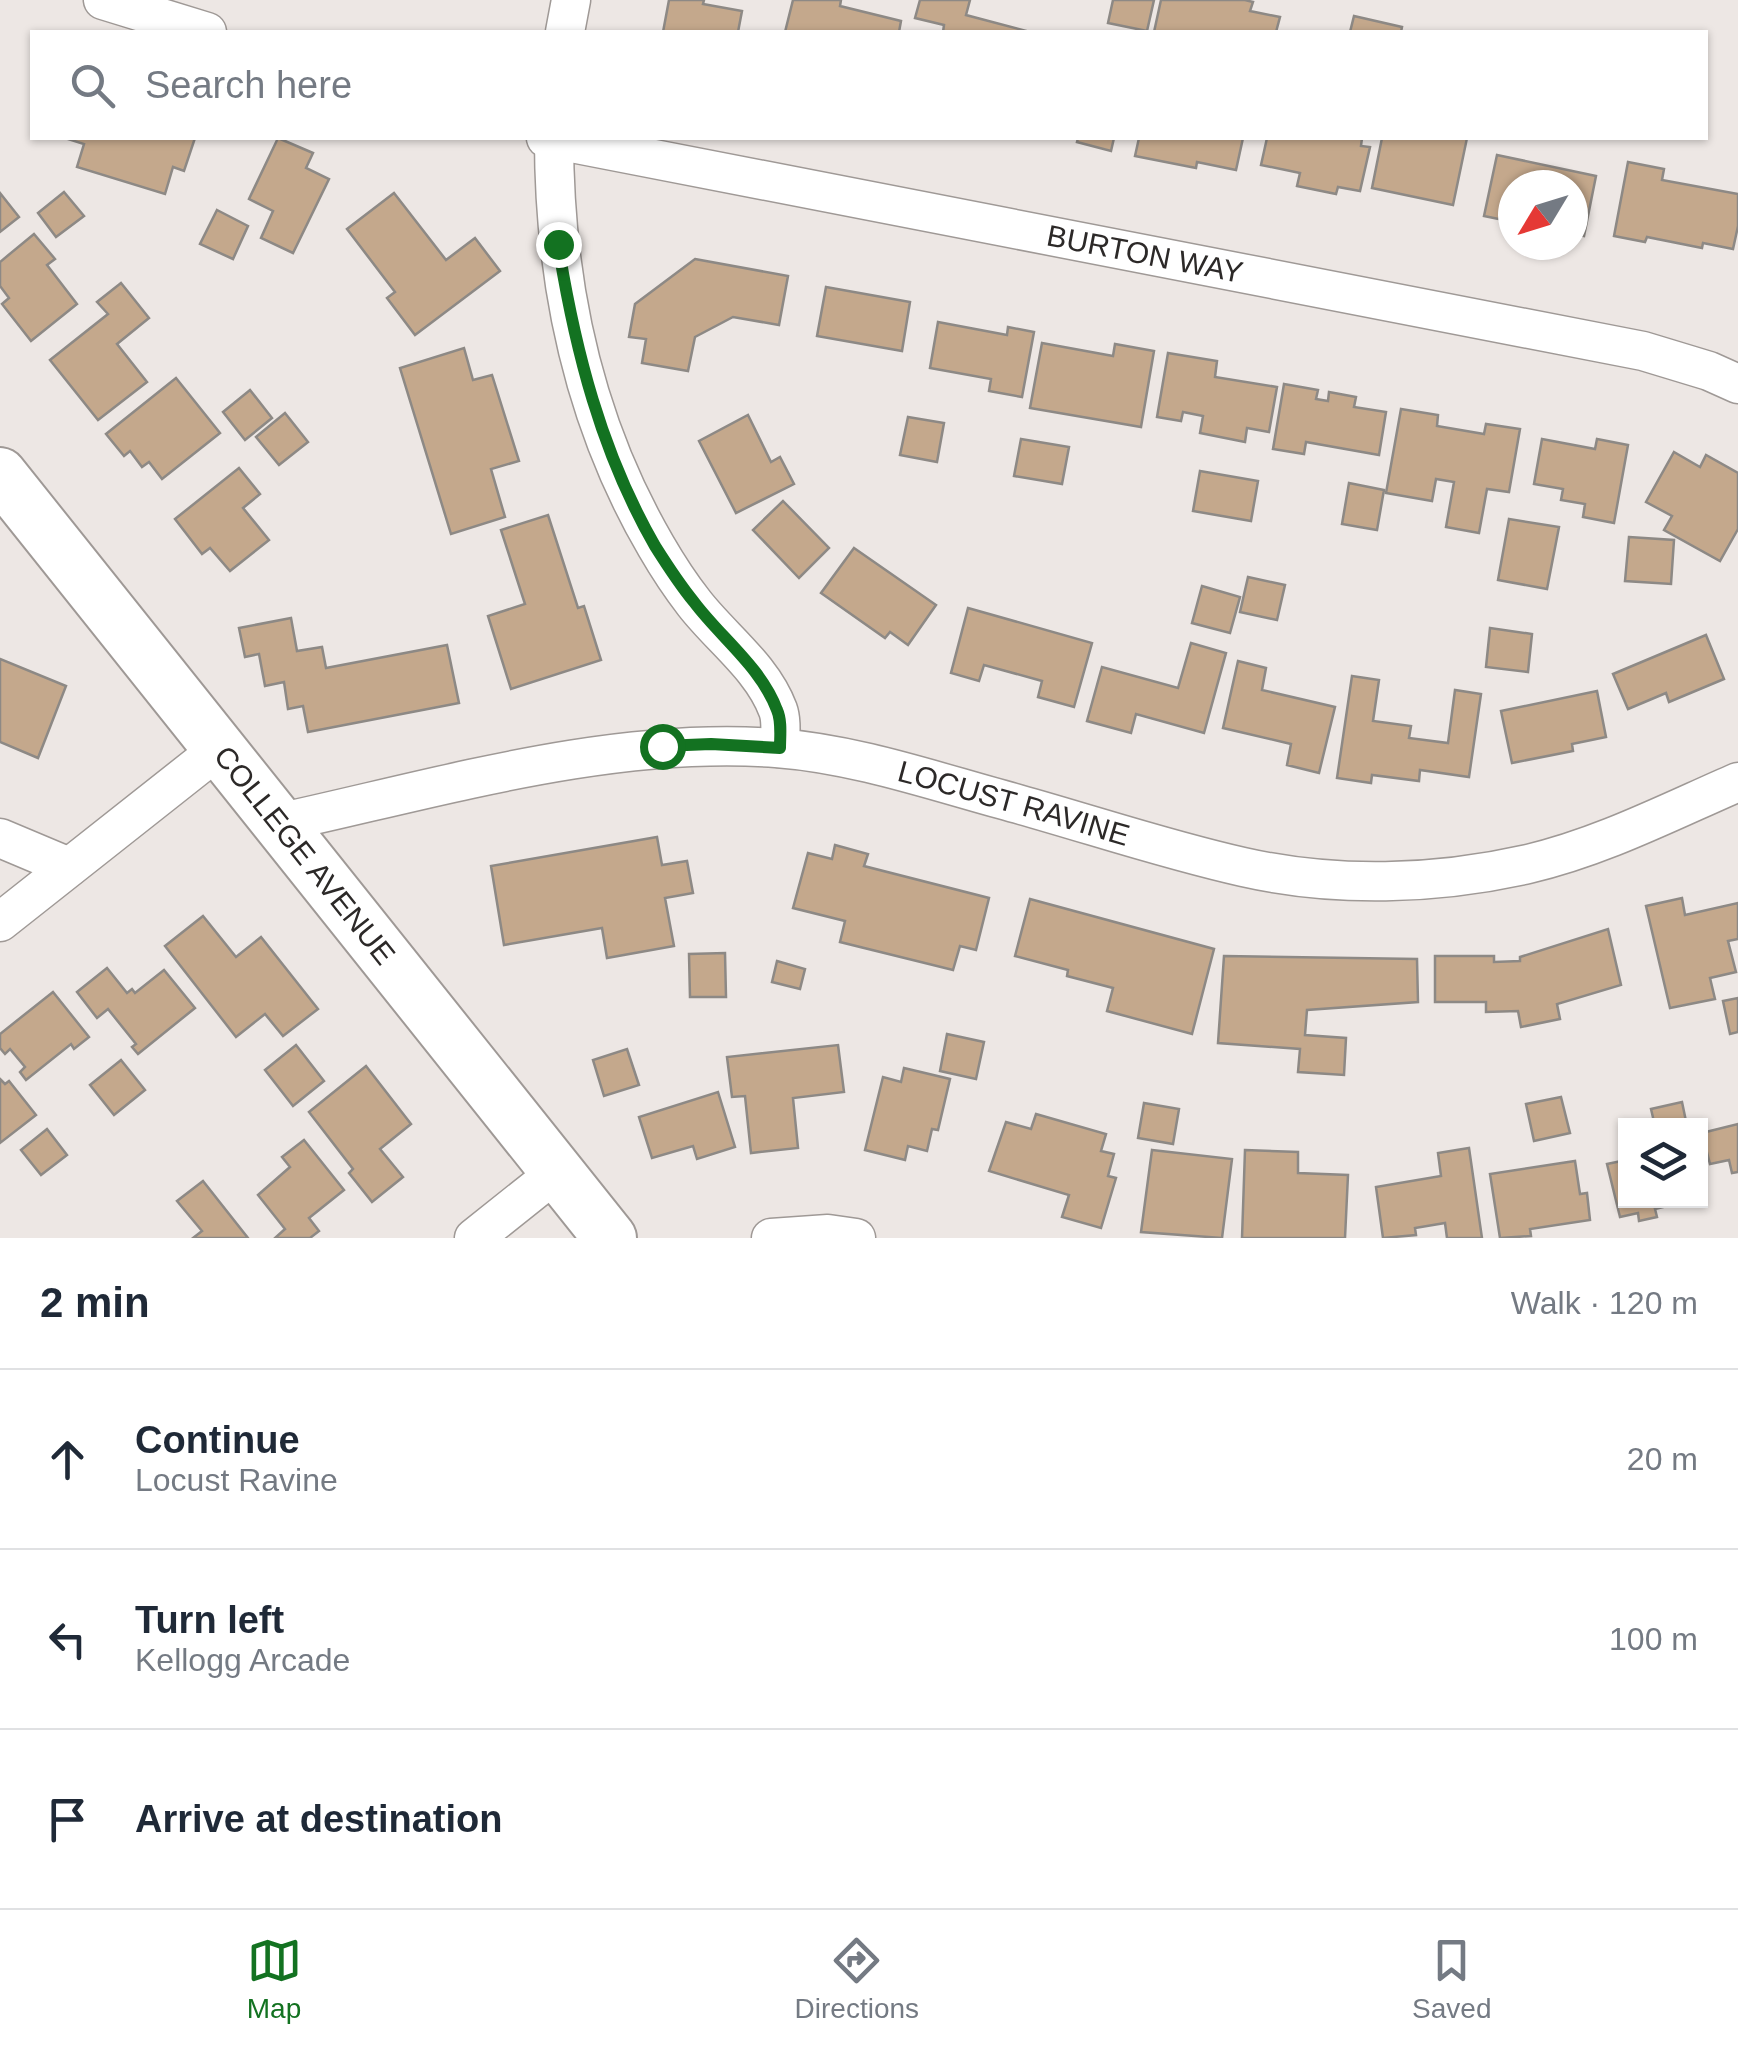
<!DOCTYPE html>
<meta charset="utf-8">
<style>
body{margin:0;font-family:Helvetica,sans-serif;background:#f6f6f7;color:#1f2937}
.controls{position:absolute;right:30px;bottom:30px;display:grid;overflow:hidden;border-radius:0px;box-shadow:0 2px 8px #0004}
.controls button{width:90px;height:90px;display:grid;place-items:center;padding:0;border:0;border-bottom:2px solid #e0e1e3;background:#fff;color:#1f2937;font:50px sans-serif}
.compass{position:absolute;left:1498px;top:170px;width:90px;height:90px;border-radius:50%;background:#fff;box-shadow:0 2px 8px #0004;rotate:232deg}
.stop{position:absolute;width:30px;height:30px;margin:-22px;border:8px solid #137221;border-radius:50%;background:#fff}
.stop.end{background:#137221;border-color:#fff;box-shadow:0 2px 10px #0008}
.list{margin:0;padding:0;list-style:none}
h2{display:flex;justify-content:space-between;align-items:center;height:130px;margin:0;padding:0 40px;font-size:42px}
h2 small{font-size:32px;font-weight:400;color:#747a83}
.list li{display:grid;grid-template-columns:65px 1fr auto;gap:30px;align-items:center;box-sizing:border-box;height:180px;padding:0 40px;border-top:2px solid #e0e1e3}
.list b{display:block;font-size:38px;white-space:nowrap}
.list p{margin:0;font-size:32px;white-space:nowrap;color:#747a83}
.list em{font-size:32px;font-style:normal;color:#747a83}
.icon{flex:none;width:55px;height:55px;fill:none;stroke:currentColor;stroke-width:2;stroke-linecap:round;stroke-linejoin:round}
.map{position:relative;flex:none;width:1738px;height:1238px;overflow:hidden}
.search{position:absolute;background:#fff;box-shadow:0 2px 8px #0004;left:30px;right:30px;top:30px;height:110px;display:flex;align-items:center;gap:25px;box-sizing:border-box;padding:0 35px;border-radius:0px;color:#747a83;font-size:38px}
.sheet{height:670px;background:#fff}
nav{display:flex;justify-content:space-around;align-items:center;box-sizing:border-box;height:140px;border-top:2px solid #e0e1e3;background:#fff;font-size:28px;color:#747a83}
nav a{display:grid;justify-items:center;gap:5px}
nav .on{color:#137221}
.map>svg:first-child{display:block}
</style>
<div class="map">
<svg width="1738" height="1238" viewBox="0 0 1738 1238">
<rect width="100%" height="100%" fill="#ede7e4"/>
<g fill="#c4a88c" stroke="#8d8985" stroke-width="2.5">
<path d="M669,0H704L703,4L742,11L738,32H663Z"/>
<path d="M793,0H841L840,6L901,21L899,32H785Z"/>
<path d="M920,0H970L966,15L1030,32H943L944,25L915,18Z"/>
<path d="M1113,0H1154L1147,31L1108,23Z"/>
<path d="M1161,0H1245L1253,2L1250,11L1280,17L1276,32H1154Z"/>
<path d="M1354,16L1402,27L1401,32H1350Z"/>
<path d="M65,138H195L184,171L173,167L165,194L77,167L84,144Z"/>
<path d="M278,138L313,153L306,168L329,179L293,253L261,238L273,211L249,199Z"/>
<path d="M1078,138H1114L1111,151L1077,142Z"/>
<path d="M1139,138H1243L1236,170L1197,162L1196,168L1135,156Z"/>
<path d="M1267,138H1362L1361,146L1370,147L1360,191L1338,187L1336,194L1297,186L1300,173L1261,165Z"/>
<path d="M1382,138H1467L1453,205L1372,188Z"/>
<path d="M1497,155L1596,176L1584,236L1573,234V185H1513V222L1484,216Z"/>
<path d="M1628,162L1664,169L1662,180L1738,194V226L1733,249L1703,243L1702,248L1647,237L1645,242L1614,236Z"/>
<path d="M64,192L84,216L56,237L38,213Z"/>
<path d="M0,193L19,217L0,232Z"/>
<path d="M394,193L446,260L475,238L500,271L415,335L387,298L395,292L347,229Z"/>
<path d="M217,210L248,226L233,259L200,244Z"/>
<path d="M34,234L55,259L47,265L77,304L31,341L2,304L9,298L0,286V262Z"/>
<path d="M695,259L788,276L779,325L733,317L695,337L688,371L642,363L646,339L629,337L635,304Z"/>
<path d="M121,283L149,318L117,344L147,382L98,420L50,360L108,314L97,302Z"/>
<path d="M826,287L910,302L902,351L817,336Z"/>
<path d="M938,322L1007,335L1008,327L1034,332L1022,397L989,391L991,379L930,368Z"/>
<path d="M1042,343L1113,356L1115,344L1154,351L1141,427L1030,408Z"/>
<path d="M464,348L473,380L492,375L519,461L491,469L505,517L451,534L400,368Z"/>
<path d="M1168,353L1217,361L1215,377L1277,387L1269,432L1247,428L1245,442L1200,433L1203,416L1183,412L1181,421L1157,417Z"/>
<path d="M176,378L220,433L162,479L149,462L142,467L130,451L124,456L106,434Z"/>
<path d="M1284,384L1318,390L1316,399L1328,401L1329,392L1356,397L1354,407L1386,412L1379,455L1306,442L1304,454L1273,449Z"/>
<path d="M250,390L272,418L245,440L223,412Z"/>
<path d="M1401,409L1438,415L1437,426L1484,434L1486,424L1520,429L1509,492L1487,489L1479,533L1446,527L1454,482L1436,479L1432,501L1386,493Z"/>
<path d="M285,413L308,442L279,465L256,437Z"/>
<path d="M748,415L771,462L780,457L794,484L736,513L699,441Z"/>
<path d="M908,417L944,423L937,462L900,455Z"/>
<path d="M1021,439L1069,447L1062,484L1014,476Z"/>
<path d="M1542,439L1595,449L1597,439L1628,445L1614,523L1583,517L1585,504L1561,500L1563,489L1534,484Z"/>
<path d="M1674,452L1700,467L1706,455L1738,473V529L1720,561L1664,530L1672,516L1646,502Z"/>
<path d="M239,468L260,494L243,508L269,540L230,571L210,548L202,554L175,519Z"/>
<path d="M1200,471L1258,481L1251,521L1193,511Z"/>
<path d="M1349,483L1384,490L1377,530L1342,524Z"/>
<path d="M783,501L829,548L799,578L753,530Z"/>
<path d="M548,515L578,608L584,606L601,660L511,689L488,616L525,604L501,530Z"/>
<path d="M1509,519L1559,527L1547,589L1498,580Z"/>
<path d="M1629,537L1674,540L1671,584L1625,581Z"/>
<path d="M854,548L936,605L908,645L890,632L885,638L821,593Z"/>
<path d="M1248,577L1285,585L1277,620L1240,612Z"/>
<path d="M1202,586L1240,597L1230,633L1192,623Z"/>
<path d="M968,608L1092,643L1074,707L1038,697L1042,681L984,665L979,681L951,673Z"/>
<path d="M291,618L297,651L322,647L326,668L447,645L459,703L308,732L303,706L288,709L284,682L265,686L259,654L245,657L239,628Z"/>
<path d="M1490,628L1532,634L1528,672L1486,667Z"/>
<path d="M1706,635L1724,679L1669,702L1666,693L1628,709L1613,674Z"/>
<path d="M1191,643L1226,653L1204,733L1136,714L1131,733L1087,721L1102,667L1178,688Z"/>
<path d="M0,659L66,686L38,758L0,742Z"/>
<path d="M1238,661L1266,668L1262,690L1335,707L1319,773L1287,765L1291,744L1223,728Z"/>
<path d="M1352,676L1379,680L1373,721L1411,726L1409,738L1448,743L1455,690L1481,694L1469,777L1420,770L1419,781L1372,775L1371,783L1337,778Z"/>
<path d="M1597,691L1606,737L1572,744L1573,751L1512,763L1501,711Z"/>
<path d="M657,837L662,865L687,861L693,893L665,898L674,946L607,958L602,928L504,945L491,866Z"/>
<path d="M835,845L868,854L864,866L989,898L976,950L960,946L953,970L840,942L845,921L793,908L808,853L832,859Z"/>
<path d="M1682,898L1685,915L1738,903V939L1728,941L1736,972L1710,978L1715,999L1670,1008L1646,906Z"/>
<path d="M1030,899L1214,949L1192,1034L1107,1011L1113,988L1067,976L1068,970L1015,956Z"/>
<path d="M203,916L236,957L261,937L318,1009L283,1036L265,1014L236,1037L165,946Z"/>
<path d="M1608,929L1621,985L1557,1004L1560,1019L1521,1027L1518,1011L1486,1012V1002H1435V956H1494V962L1520,961V957Z"/>
<path d="M725,953L726,997H690L689,954Z"/>
<path d="M1224,956L1417,959L1418,1002L1307,1010L1305,1035L1346,1038L1344,1075L1298,1072L1300,1049L1218,1043Z"/>
<path d="M777,961L805,969L800,989L772,982Z"/>
<path d="M107,968L127,993L132,989L135,993L164,970L195,1008L138,1054L132,1047L136,1044L108,1009L97,1018L77,992Z"/>
<path d="M53,992L89,1037L74,1049L71,1044L26,1080L20,1072L25,1067L10,1049L5,1054L0,1048V1034Z"/>
<path d="M1738,998V1032L1730,1034L1723,1001Z"/>
<path d="M947,1034L984,1042L976,1079L940,1071Z"/>
<path d="M296,1045L324,1081L293,1106L265,1070Z"/>
<path d="M838,1045L844,1092L793,1098L798,1148L751,1153L745,1096L732,1097L727,1057Z"/>
<path d="M627,1049L639,1085L604,1096L593,1060Z"/>
<path d="M121,1060L145,1090L114,1115L90,1085Z"/>
<path d="M366,1066L411,1124L380,1149L403,1177L372,1202L349,1173L353,1169L309,1112Z"/>
<path d="M904,1068L950,1079L938,1130L932,1129L927,1151L908,1146L905,1160L865,1150L883,1077L901,1082Z"/>
<path d="M0,1079L5,1084L9,1081L36,1115L0,1143Z"/>
<path d="M718,1092L735,1147L697,1159L693,1146L652,1158L639,1117Z"/>
<path d="M1561,1097L1570,1133L1534,1141L1526,1104Z"/>
<path d="M1682,1102L1687,1126H1655L1651,1109Z"/>
<path d="M1144,1103L1179,1109L1173,1144L1138,1138Z"/>
<path d="M1036,1114L1106,1134L1101,1151L1114,1154L1108,1176L1116,1178L1101,1228L1062,1217L1069,1195L989,1171L1006,1122L1031,1129Z"/>
<path d="M1738,1124V1172L1732,1173L1729,1160L1710,1164L1702,1133Z"/>
<path d="M47,1129L67,1155L41,1175L21,1150Z"/>
<path d="M304,1140L344,1190L309,1218L319,1231L310,1238H275L285,1229L258,1195L290,1167L282,1157Z"/>
<path d="M1469,1148L1482,1238H1447L1445,1223L1415,1228L1416,1235L1383,1238L1376,1187L1441,1176L1438,1153Z"/>
<path d="M1152,1150L1232,1159L1222,1238L1141,1232Z"/>
<path d="M1245,1150L1298,1152V1173L1348,1175L1345,1238H1242Z"/>
<path d="M1626,1160V1200H1674L1675,1204L1655,1209L1657,1217L1639,1221L1638,1213L1620,1217L1607,1164Z"/>
<path d="M1575,1161L1580,1194L1587,1193L1590,1220L1530,1229L1531,1236L1500,1238L1490,1174Z"/>
<path d="M203,1181L248,1238H193L202,1231L177,1201Z"/>
</g>
<g fill="none" stroke-linecap="round" stroke-linejoin="round">
<defs>
<g id="street">
<path d="M103,0L207,32"/>
<path d="M565,32L571,0"/>
<path id="s1" d="M546,138L1643,351L1709,371L1738,384"/>
<path d="M554,138C554,280 583,421 656,546C667,565 680,585 694,603C721,638 762,667 778,710C782,721 780,736 780,748"/>
<path id="s2" d="M278,823C439,788 610,736 776,748C858,754 939,783 1018,804C1093,825 1167,850 1243,867C1336,888 1435,885 1528,864C1601,847 1669,812 1738,782"/>
<path d="M0,838L69,867"/>
<path d="M0,922L219,749"/>
<path d="M474,1238L557,1172"/>
<path d="M771,1238L828,1234L856,1238"/>
</g>
<g id="secondary">
<path id="s3" d="M0,474L610,1238"/>
</g>
</defs>
<use href="#street" stroke="#9f9996" stroke-width="41"/>
<use href="#secondary" stroke="#9f9996" stroke-width="56"/>
<use href="#street" stroke="#fff" stroke-width="38"/>
<use href="#secondary" stroke="#fff" stroke-width="52"/>
</g>
<g fill="none" stroke-linecap="round" stroke-linejoin="round">
<path stroke="#137221" stroke-width="12" d="M558,244C575,350 601,452 655,546C667,565 680,585 694,602C721,638 761,667 777,710C782,721 780,736 780,748L711,744L662,746"/>
</g>
<g text-anchor="middle" stroke-width="8" stroke-linejoin="round" paint-order="stroke">
<g font-size="30" fill="#2c2928" stroke="#fff">
<text dy="10" stroke="none"><textPath href="#s1" startOffset="610">BURTON WAY</textPath></text>
<text dy="10" stroke="none"><textPath href="#s2" startOffset="750">LOCUST RAVINE</textPath></text>
<text dy="10" stroke="none"><textPath href="#s3" startOffset="488">COLLEGE AVENUE</textPath></text>
</g>
</g>
</svg>
<div class="controls">
<button><svg class="icon" aria-label="layers" viewBox="0 0 24 24"><path d="M12 4l9 5-9 5-9-5zM3 14l9 5 9-5"/></svg></button>
</div>
<svg class="compass" viewBox="-18 -18 36 36"><path d="M0-13l5 13h-10z" fill="#e53935"/><path d="M0 13l5-13h-10z" fill="#747a83"/></svg>
<div class="stop" style="left:662px;top:746px"></div>
<div class="stop end" style="left:558px;top:244px"></div>
<div class="search"><svg class="icon" aria-label="search" viewBox="0 0 24 24"><circle cx="10" cy="10" r="6"/><path d="M15 15l6 6"/></svg>Search here</div>
</div>
<section class="sheet">
<h2>2 min<small>Walk · 120 m</small></h2>
<ul class="list">
<li><svg class="icon" aria-label="ahead" viewBox="0 0 24 24"><path d="M12 20V5M6 11l6-6 6 6"/></svg><div><b>Continue</b><p>Locust Ravine</p></div><em>20 m</em></li>
<li><svg class="icon" aria-label="left" viewBox="0 0 24 24"><path d="M17 20v-9H6M10 6l-5 5 5 5"/></svg><div><b>Turn left</b><p>Kellogg Arcade</p></div><em>100 m</em></li>
<li><svg class="icon" aria-label="arrive" viewBox="0 0 24 24"><path d="M6 21V4h12l-3 4 3 4H6"/></svg><div><b>Arrive at destination</b></div></li>
</ul>
</section>
<nav>
<a class="on"><svg class="icon" aria-label="map" viewBox="0 0 24 24"><path d="M3 6l6-2 6 2 6-2v14l-6 2-6-2-6 2zM9 4v14M15 6v14"/></svg>Map</a>
<a><svg class="icon" aria-label="directions" viewBox="0 0 24 24"><path d="M12 3l9 9-9 9-9-9zM9 14v-3h6M13 9l2 2-2 2"/></svg>Directions</a>
<a><svg class="icon" aria-label="saved" viewBox="0 0 24 24"><path d="M7 4h10v16l-5-4-5 4z"/></svg>Saved</a>
</nav>
